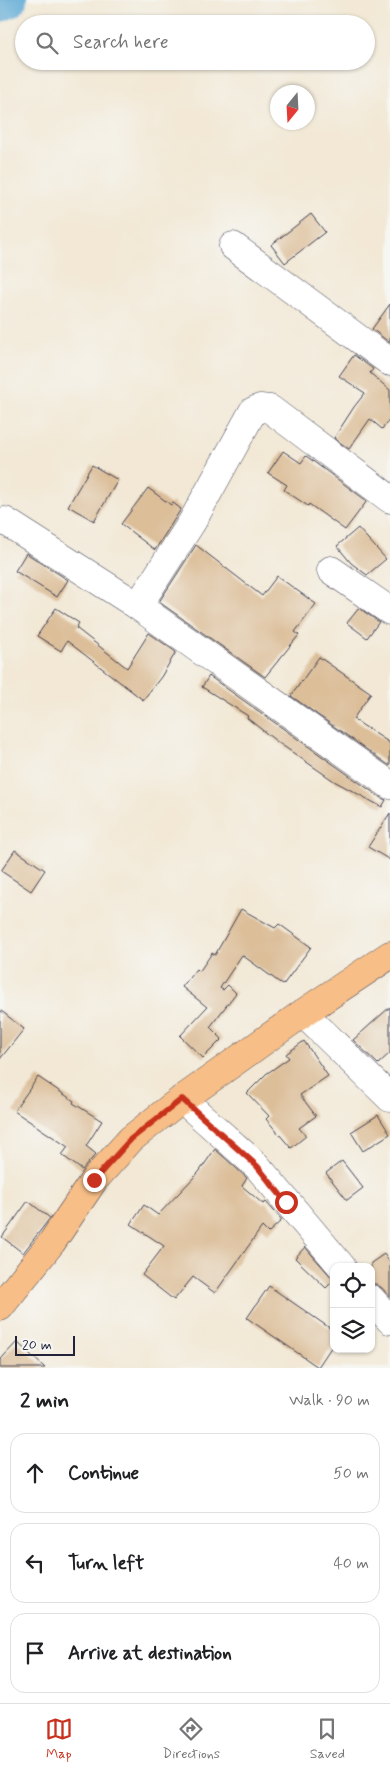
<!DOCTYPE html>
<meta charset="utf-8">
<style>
body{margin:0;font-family:Mynerve,sans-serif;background:#f2f2f2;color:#202124}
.controls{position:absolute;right:15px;bottom:15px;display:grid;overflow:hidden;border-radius:10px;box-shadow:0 1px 4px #0004}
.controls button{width:45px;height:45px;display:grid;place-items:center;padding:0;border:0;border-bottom:1px solid #e0e0e0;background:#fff;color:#202124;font:25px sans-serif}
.compass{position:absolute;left:270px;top:85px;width:45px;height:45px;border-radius:50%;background:#fff;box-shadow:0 1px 4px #0004;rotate:198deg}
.scale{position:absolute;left:15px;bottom:12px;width:60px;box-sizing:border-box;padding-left:5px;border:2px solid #22223b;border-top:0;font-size:14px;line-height:18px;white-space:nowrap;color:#22223b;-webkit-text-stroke:4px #f6f6f2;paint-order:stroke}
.stop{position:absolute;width:15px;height:15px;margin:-11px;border:4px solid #c8321e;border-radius:50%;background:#fff}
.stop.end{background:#c8321e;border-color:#fff;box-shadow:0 1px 5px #0008}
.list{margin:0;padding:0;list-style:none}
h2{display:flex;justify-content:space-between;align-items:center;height:65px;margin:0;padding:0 20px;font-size:21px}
h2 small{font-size:16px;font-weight:400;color:#757577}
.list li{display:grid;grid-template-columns:32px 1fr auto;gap:15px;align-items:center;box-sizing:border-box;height:80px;margin:0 10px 10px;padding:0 10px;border:1px solid #e0e0e0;border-radius:15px}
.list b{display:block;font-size:19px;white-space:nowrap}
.list em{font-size:16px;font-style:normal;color:#757577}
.icon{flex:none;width:28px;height:28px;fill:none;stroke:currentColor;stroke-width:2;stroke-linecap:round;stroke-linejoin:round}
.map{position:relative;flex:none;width:390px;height:1368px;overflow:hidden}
.search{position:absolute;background:#fff;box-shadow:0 1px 4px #0004;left:15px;right:15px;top:15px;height:55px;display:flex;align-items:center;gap:12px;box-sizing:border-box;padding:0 18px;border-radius:28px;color:#757577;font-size:19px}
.sheet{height:335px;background:#fff}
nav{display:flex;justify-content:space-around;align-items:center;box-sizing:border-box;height:70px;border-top:1px solid #e0e0e0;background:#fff;font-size:14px;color:#757577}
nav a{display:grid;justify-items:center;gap:2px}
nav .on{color:#c8321e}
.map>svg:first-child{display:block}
</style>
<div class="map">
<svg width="390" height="1368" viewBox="0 0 390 1368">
<rect width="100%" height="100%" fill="#f6f6f2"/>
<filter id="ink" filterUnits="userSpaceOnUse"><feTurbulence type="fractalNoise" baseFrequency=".02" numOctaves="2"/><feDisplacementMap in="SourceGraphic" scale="10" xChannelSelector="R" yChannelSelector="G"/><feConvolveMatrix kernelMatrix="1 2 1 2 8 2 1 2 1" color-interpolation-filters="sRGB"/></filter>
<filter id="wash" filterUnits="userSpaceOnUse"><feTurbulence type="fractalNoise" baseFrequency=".0096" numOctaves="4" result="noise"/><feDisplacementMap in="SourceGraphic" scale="20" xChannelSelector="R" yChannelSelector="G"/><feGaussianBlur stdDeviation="1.12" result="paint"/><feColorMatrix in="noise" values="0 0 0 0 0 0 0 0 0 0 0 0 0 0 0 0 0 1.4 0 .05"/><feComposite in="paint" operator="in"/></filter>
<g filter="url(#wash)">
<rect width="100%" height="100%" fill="#f2e8d5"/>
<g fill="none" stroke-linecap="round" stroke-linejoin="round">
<path stroke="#5ca9d5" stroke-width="36" d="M0,4L9,0"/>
</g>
<g id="blocks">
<g fill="#dcbe99">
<path d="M311,214L325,232L285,263L271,245Z"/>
<path d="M390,304V343L372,329Z"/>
<path d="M354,355L373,369L370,373L390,390V419L382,429L370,419L349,449L334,438L354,407L365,393L339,376Z"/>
<path d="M283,451L301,463L306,456L367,501L345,530L309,504L308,506L284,490L287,485L268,473Z"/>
<path d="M92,465L118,480L94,521L68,506Z"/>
<path d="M148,488L171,505L172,502L181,509L155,550L121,524Z"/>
<path d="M358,528L386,559L367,575L351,563L337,546Z"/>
<path d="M196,545L262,596L277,576L316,604L295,632L299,635L265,677L159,602Z"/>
<path d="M26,553L68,580L57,597L15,571Z"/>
<path d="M56,608L79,623L76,628L127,668L149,633L176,652L161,677L143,700L67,641L61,651L37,636Z"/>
<path d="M359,608L379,622L367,638L347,623Z"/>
<path d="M319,657L371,693L353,719L390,743V766L291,696Z"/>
<path d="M209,676L381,798L386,800L382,807L334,781L276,741L247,718L248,716L202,687Z"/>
<path d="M390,813V860L368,847Z"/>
<path d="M15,850L45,870L31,891L1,871Z"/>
<path d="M241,909L275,928L279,924L311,947L283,985L242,955L220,988L223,990L228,985L236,993L210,1027L222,1039L203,1058L180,1036L207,1007L182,987L196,969L199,972L212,953L215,955Z"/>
<path d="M390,1007V1053L378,1064L353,1040Z"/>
<path d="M0,1010L24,1029L0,1059Z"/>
<path d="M304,1041L328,1076L300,1095L316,1116L299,1128L306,1136L291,1148L266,1119L269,1116L247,1093L266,1074L289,1058L286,1054Z"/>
<path d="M38,1077L74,1101L73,1103L102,1121L86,1146L96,1154L82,1170L62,1155L68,1147L14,1111Z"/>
<path d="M378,1115L390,1134L363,1151L351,1132Z"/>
<path d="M215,1149L247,1178L242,1186L263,1204L266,1202L282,1220L268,1233L262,1227L215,1293L193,1277L174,1300L142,1275L164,1246L131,1224L144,1205L158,1215L199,1172Z"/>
<path d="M342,1161L363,1188L347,1200L326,1173Z"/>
<path d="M28,1201L50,1218L23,1253L2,1237Z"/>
<path d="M305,1247L334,1280L326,1288L295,1258Z"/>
<path d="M384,1254L390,1263V1297L382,1288L376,1284H371V1263Z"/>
<path d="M269,1286L334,1331V1343L318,1367L247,1318Z"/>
<path d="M17,1342L45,1368H0V1360Z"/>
</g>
</g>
</g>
<g filter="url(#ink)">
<use href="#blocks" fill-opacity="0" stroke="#414052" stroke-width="1"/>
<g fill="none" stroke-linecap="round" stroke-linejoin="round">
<defs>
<g id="minor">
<path d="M233,246L390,362"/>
<path d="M5,521L138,606L390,785"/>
<path d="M331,570L390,611"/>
<path d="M138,606L192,522L253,411L260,408L270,409L390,499"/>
<path d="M303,1013L390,1098"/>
<path d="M182,1099L257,1166L342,1267"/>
<path d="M371,1299L390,1320"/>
</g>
<path id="major" d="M0,1307L52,1242L94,1180L131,1139L170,1108L303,1013L390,955"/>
</defs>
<use href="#minor" stroke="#414052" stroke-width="29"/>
<use href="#major" stroke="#414052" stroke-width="29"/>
<use href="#minor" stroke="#fff" stroke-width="28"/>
<use href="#major" stroke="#f7be87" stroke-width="28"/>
</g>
</g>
<g fill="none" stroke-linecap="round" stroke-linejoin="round" filter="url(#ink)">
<path stroke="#c8321e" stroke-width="6" d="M94,1180L131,1139L182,1099L257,1166L286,1202"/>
</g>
</svg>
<div class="controls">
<button><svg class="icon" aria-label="locate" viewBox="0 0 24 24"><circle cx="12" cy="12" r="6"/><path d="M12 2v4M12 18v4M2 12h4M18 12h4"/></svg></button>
<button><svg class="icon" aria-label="layers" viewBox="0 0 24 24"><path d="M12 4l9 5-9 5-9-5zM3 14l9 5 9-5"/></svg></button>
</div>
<svg class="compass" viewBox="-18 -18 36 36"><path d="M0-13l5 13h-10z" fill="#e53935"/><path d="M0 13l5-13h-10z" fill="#757577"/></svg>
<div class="scale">20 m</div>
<div class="stop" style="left:286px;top:1202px"></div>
<div class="stop end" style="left:94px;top:1180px"></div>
<div class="search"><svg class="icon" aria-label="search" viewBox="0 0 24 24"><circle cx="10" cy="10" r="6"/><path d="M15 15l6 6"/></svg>Search here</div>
</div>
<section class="sheet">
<h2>2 min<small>Walk · 90 m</small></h2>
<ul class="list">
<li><svg class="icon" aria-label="ahead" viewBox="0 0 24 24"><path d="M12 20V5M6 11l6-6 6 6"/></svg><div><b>Continue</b></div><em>50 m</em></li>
<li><svg class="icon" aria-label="left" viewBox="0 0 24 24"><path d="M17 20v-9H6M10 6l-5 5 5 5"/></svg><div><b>Turn left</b></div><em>40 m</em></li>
<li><svg class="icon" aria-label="arrive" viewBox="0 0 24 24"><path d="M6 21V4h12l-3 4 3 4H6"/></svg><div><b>Arrive at destination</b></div></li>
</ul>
</section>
<nav>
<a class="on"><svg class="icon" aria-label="map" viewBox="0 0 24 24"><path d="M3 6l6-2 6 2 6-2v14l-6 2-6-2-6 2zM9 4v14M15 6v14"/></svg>Map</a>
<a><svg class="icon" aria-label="directions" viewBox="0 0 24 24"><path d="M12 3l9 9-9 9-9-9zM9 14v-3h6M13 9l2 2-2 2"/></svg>Directions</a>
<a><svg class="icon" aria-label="saved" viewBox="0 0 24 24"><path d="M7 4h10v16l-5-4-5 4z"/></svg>Saved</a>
</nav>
